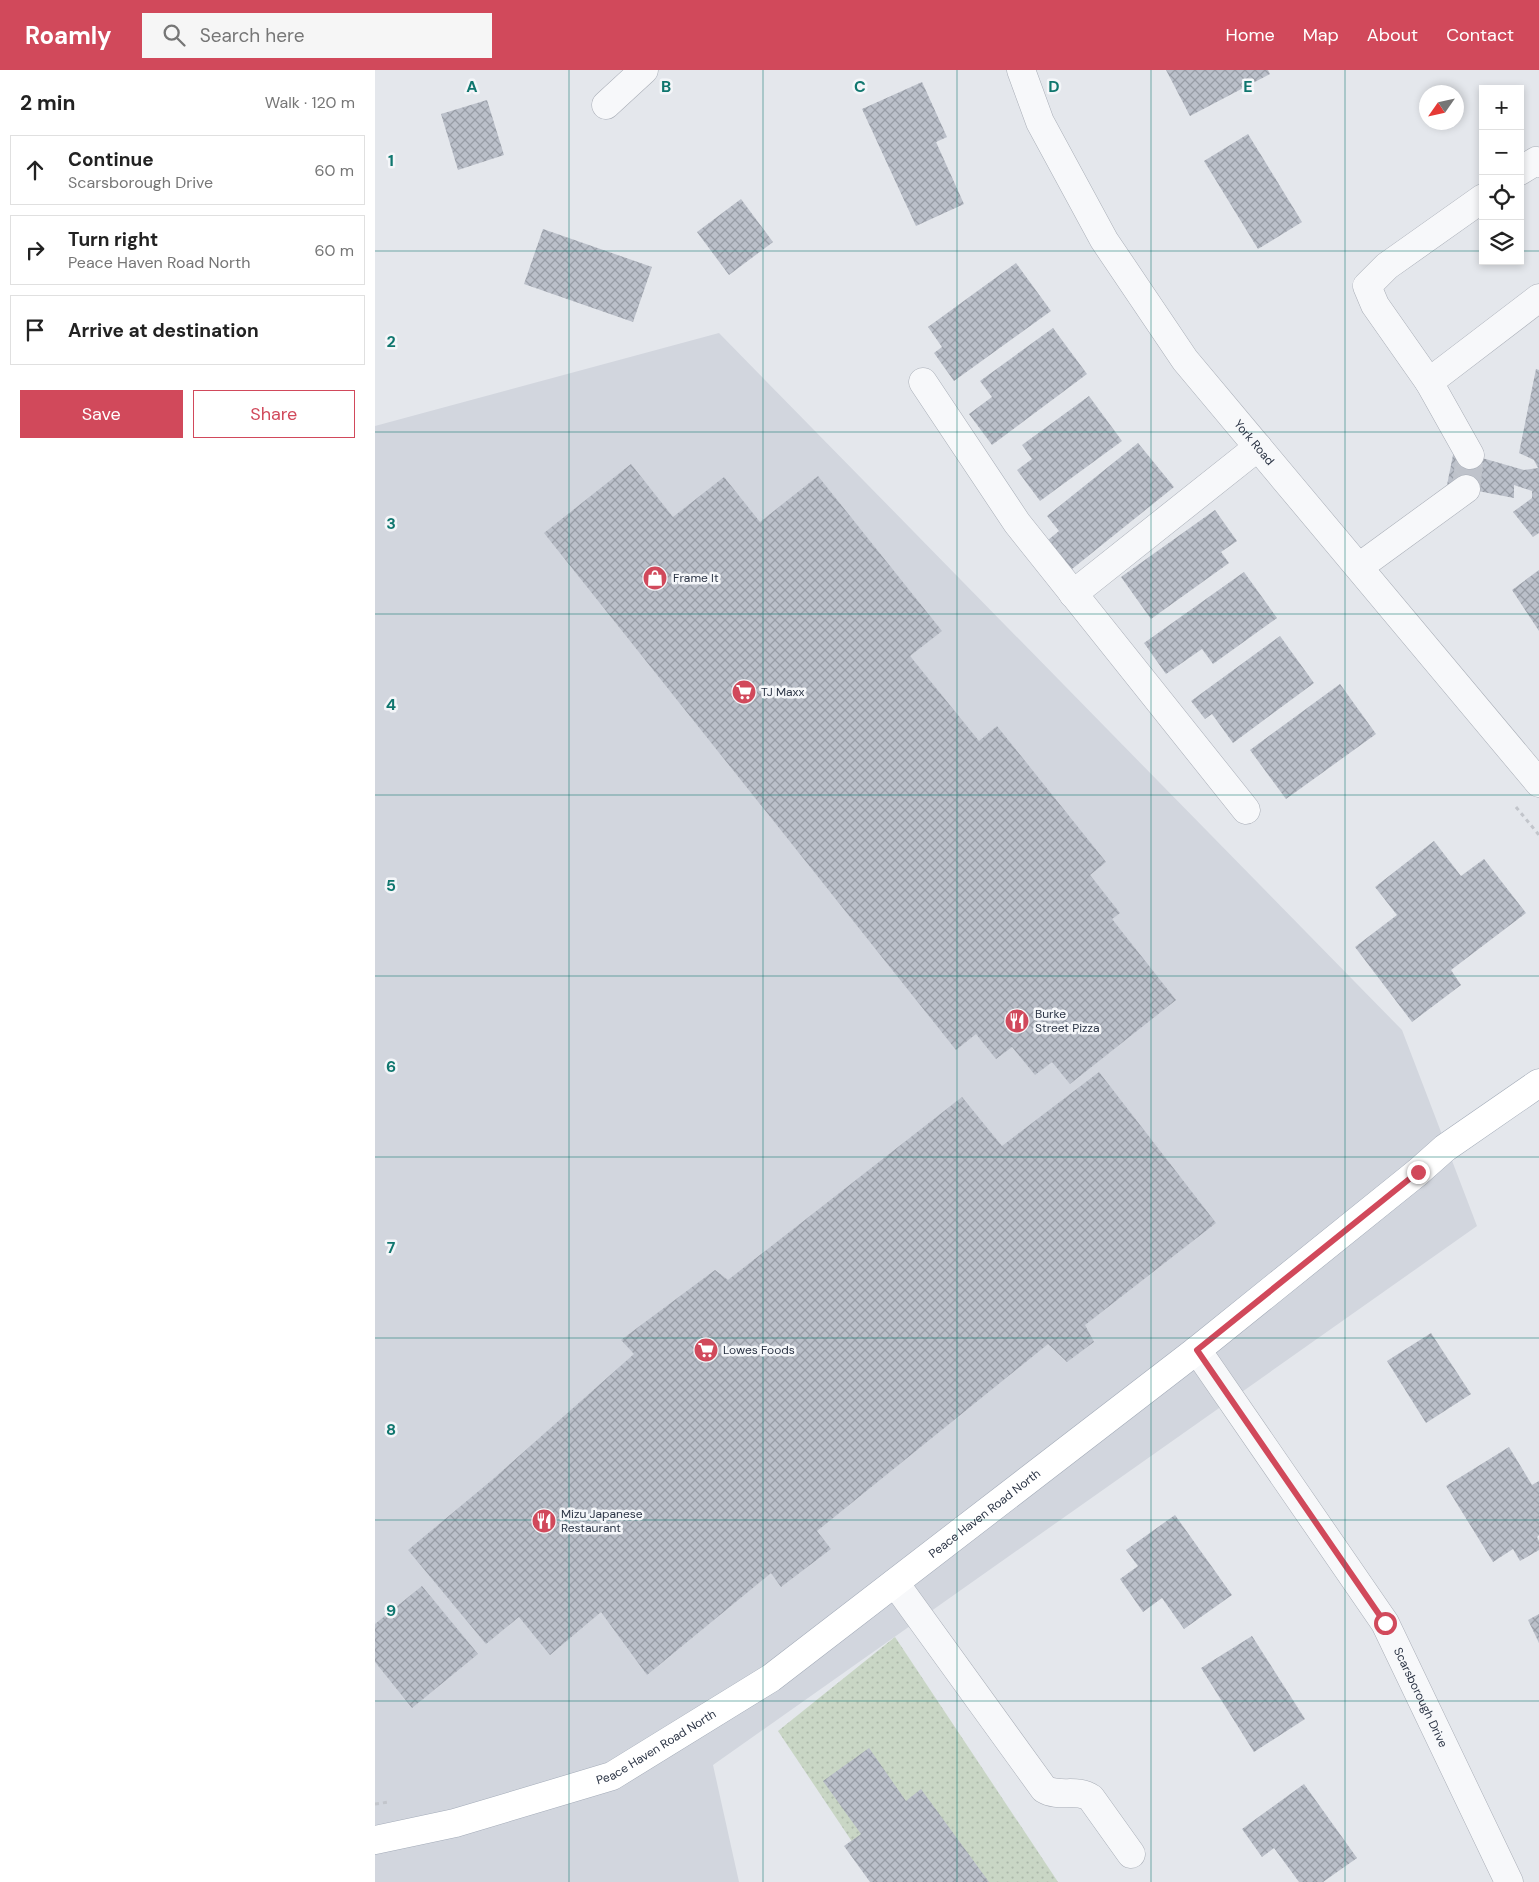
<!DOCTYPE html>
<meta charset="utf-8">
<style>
body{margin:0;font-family:"DM Sans",sans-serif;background:#f6f6f6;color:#222}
.controls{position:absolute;right:15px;top:15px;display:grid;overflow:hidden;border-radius:0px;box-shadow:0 2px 8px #0003}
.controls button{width:45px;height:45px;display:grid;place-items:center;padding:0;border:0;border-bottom:1px solid #e0e0e0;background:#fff;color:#222;font:25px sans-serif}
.compass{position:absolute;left:1044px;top:15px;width:45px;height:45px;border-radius:50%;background:#fff;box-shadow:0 2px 8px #0003;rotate:236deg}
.stop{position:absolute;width:15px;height:15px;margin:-11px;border:4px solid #d1495b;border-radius:50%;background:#fff}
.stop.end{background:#d1495b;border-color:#fff;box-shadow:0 1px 5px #0008}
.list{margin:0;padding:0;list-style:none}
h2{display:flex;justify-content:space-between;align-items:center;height:65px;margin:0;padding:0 20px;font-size:21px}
h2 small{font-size:16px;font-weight:400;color:#767676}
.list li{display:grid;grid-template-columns:32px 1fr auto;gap:15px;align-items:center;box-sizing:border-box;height:70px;margin:0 10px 10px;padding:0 10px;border:1px solid #e0e0e0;border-radius:0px}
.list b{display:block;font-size:19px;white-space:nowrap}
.list p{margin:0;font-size:16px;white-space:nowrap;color:#767676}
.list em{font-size:16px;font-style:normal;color:#767676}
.actions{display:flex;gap:10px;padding:15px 20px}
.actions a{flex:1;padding:11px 0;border:1px solid #d1495b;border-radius:0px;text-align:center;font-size:18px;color:#d1495b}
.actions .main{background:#d1495b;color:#fff}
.icon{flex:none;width:28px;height:28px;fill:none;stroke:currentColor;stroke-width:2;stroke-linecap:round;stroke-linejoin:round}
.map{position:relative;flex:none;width:1164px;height:1812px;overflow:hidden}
header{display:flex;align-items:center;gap:30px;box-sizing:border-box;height:70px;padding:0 25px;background:#d1495b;color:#fff}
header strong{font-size:24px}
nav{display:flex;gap:28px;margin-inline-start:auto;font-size:18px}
.search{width:350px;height:45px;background:#f6f6f6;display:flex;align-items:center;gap:12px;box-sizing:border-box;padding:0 18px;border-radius:0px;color:#767676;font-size:19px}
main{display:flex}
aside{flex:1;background:#fff}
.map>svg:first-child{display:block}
</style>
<header>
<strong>Roamly</strong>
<div class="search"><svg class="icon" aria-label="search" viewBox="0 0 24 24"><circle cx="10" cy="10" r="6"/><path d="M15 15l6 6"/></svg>Search here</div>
<nav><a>Home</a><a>Map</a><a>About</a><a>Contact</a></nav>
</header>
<main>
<aside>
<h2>2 min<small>Walk · 120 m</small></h2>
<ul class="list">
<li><svg class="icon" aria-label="ahead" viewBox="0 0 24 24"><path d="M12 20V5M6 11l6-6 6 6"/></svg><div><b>Continue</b><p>Scarsborough Drive</p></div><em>60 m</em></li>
<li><svg class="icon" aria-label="right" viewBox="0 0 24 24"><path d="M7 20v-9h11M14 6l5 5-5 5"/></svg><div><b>Turn right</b><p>Peace Haven Road North</p></div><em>60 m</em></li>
<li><svg class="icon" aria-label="arrive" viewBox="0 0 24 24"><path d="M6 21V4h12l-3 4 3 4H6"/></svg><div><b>Arrive at destination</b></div></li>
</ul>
<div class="actions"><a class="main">Save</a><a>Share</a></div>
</aside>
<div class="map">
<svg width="1164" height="1812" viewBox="0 0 1164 1812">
<defs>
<pattern id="grass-dots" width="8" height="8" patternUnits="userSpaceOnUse" patternTransform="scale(1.25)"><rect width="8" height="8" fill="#c9d6c5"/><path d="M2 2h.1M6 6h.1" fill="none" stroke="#adb8ab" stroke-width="1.8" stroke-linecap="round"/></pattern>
<pattern id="building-cross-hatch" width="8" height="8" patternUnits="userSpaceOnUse" patternTransform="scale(1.25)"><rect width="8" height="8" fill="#bbc0ca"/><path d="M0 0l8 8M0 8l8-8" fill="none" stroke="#989da6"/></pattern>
</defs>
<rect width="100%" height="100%" fill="#e4e7ec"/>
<path fill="#d2d6de" d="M344,263L1027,960L1102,1156L338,1695L364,1812H0V356Z"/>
<path fill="url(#grass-dots)" d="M520,1567L683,1812H504L403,1661Z"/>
<g fill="url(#building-cross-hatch)">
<path d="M791,0H893L895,4L815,46Z"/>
<path d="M547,12L572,67L561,72L589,134L541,156L487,39Z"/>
<path d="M112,30L129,85L83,100L66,44Z"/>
<path d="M873,64L927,152L883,179L829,91Z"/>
<path d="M366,129L398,172L354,205L322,162Z"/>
<path d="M168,159L277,197L258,252L149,214Z"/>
<path d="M641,193L676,241L579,311L559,283L567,277L553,257Z"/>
<path d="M678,258L712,304L617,375L594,344L617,327L605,311Z"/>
<path d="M1161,299L1164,300V463L1158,467L1138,442L1157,428V421L1139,415V428L1072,415L1079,380L1149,400L1163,398L1159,390L1144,383Z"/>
<path d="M714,326L747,371L665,431L642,400L657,389L647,375Z"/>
<path d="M763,373L799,417L697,499L673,470L684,461L672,446Z"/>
<path d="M256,394L298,447L349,407L385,452L443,406L567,561L535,586L604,671L622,656L731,792L715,805L745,843L737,849L801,930L695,1014L677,992L660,1005L637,977L621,989L601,964L581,980L169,463Z"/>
<path d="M840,440L862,471L846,482L854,493L776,549L746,507Z"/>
<path d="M1164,500V561L1137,520Z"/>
<path d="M869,502L902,548L838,594L827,579L791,604L769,573Z"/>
<path d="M905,566L939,613L858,673L837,644L830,649L816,631Z"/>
<path d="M965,614L1001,664L911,729L875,680Z"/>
<path d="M1059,771L1086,806L1109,789L1151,843L1076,900L1086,915L1037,952L980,877L1022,845L1000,817Z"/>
<path d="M724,1002L841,1153L710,1255L719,1272L692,1292L673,1274L442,1461L456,1479L406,1517L396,1503L272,1605L226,1542L175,1585L144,1547L111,1574L33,1480L117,1410L259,1284L246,1270L340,1200L353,1210L587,1027L627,1076Z"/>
<path d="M1056,1263L1096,1324L1051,1353L1012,1291Z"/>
<path d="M1134,1377L1157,1415L1164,1411V1465L1162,1467L1164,1471V1480L1145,1491L1138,1479L1118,1492L1071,1416Z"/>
<path d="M800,1445L857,1525L809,1559L787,1528L768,1542L745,1509L763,1496L751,1480Z"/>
<path d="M47,1516L103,1584L37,1638L0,1592V1554Z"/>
<path d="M1164,1544V1573L1153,1550Z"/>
<path d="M877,1566L930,1649L879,1682L826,1598Z"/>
<path d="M494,1678L531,1731L546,1719L614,1812H495L469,1776L486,1764L448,1711Z"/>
<path d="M929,1714L982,1788L948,1812H924L899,1778L887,1787L867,1759Z"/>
</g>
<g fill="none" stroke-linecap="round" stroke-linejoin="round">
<path stroke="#bfc3cb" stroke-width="28" stroke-dasharray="28 14" stroke-linecap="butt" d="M1091,419L1095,385"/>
<defs>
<g id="minor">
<path id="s1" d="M646,0L665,52L729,170L810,290L1164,713"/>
<path d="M231,35L269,0"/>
<path d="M1145,101L1161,91L1164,93"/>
<path d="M548,312L642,453L871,740"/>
<path d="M1054,312L1164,228"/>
<path d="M1095,385L1054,312L1000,235L992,216L1012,196L1108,128"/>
<path d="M984,497L1091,419"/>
<path d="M698,524L883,377"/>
<path id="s2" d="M822,1280L1010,1553L1134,1812"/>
<path d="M520,1513L669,1719C684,1728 702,1718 716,1728L756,1784"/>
</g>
<g id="major">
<path id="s3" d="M0,1770L80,1753L237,1706L396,1608L822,1280L1043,1102L1070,1078L1164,1013"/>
</g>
</defs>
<use href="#minor" stroke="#a9aeb7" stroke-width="29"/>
<use href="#major" stroke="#a3abb8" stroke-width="29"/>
<g stroke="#c2c5cb" stroke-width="3" stroke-dasharray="4 4" stroke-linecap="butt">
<path d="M1141,737L1164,765"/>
<path d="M0,1734L14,1732"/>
</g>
<use href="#minor" stroke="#f7f8fa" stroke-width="28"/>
<use href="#major" stroke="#fff" stroke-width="28"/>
</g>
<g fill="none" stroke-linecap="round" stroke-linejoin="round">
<path stroke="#d1495b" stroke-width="6" d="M1010,1553L822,1280L1043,1102"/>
</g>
<path fill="none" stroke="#0f766e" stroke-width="1" stroke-opacity="0.55" d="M194,0V1812M388,0V1812M582,0V1812M776,0V1812M970,0V1812M0,181H1108M1145,181H1164M0,362H1164M0,544H1164M0,725H1164M0,906H1164M0,1087H1164M0,1268H1164M0,1450H1164M0,1631H1164"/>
<defs>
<symbol id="shop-disc" viewBox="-11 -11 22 22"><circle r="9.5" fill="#d1495b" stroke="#f4f6f9"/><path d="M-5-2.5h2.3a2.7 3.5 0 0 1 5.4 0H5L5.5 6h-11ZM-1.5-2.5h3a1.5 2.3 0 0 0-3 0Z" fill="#fff"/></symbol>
<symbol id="supermarket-disc" viewBox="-11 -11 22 22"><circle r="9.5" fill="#d1495b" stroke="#f4f6f9"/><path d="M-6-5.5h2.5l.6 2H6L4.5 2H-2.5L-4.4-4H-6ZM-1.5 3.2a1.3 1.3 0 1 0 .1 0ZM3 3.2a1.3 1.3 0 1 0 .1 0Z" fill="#fff"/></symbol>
<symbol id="restaurant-disc" viewBox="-11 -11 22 22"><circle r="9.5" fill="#d1495b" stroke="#f4f6f9"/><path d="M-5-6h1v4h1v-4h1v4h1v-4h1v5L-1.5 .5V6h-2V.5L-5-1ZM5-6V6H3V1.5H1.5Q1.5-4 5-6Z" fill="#fff"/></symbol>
</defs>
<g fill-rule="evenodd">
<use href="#shop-disc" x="266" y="494" width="28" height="28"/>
<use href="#supermarket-disc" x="355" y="608" width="28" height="28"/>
<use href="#restaurant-disc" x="628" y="937" width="28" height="28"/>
<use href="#supermarket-disc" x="317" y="1266" width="28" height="28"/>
<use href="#restaurant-disc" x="155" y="1437" width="28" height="28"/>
</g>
<g text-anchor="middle" stroke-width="5" stroke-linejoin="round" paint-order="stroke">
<g font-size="12" fill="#2b3445" stroke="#f4f6f9">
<text dy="4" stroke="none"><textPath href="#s1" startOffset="442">York Road</textPath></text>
<text dy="4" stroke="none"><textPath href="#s3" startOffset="702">Peace Haven Road North</textPath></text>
<text dy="4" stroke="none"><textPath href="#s2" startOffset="414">Scarsborough Drive</textPath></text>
<text dy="4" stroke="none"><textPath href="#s3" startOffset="298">Peace Haven Road North</textPath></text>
</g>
<g font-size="12" fill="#2b3445" stroke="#f4f6f9" text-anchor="start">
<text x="298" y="512">Frame It</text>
<text x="386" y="626">TJ Maxx</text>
<text x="660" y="948">Burke<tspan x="660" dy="14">Street Pizza</tspan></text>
<text x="348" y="1284">Lowes Foods</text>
<text x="186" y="1448">Mizu Japanese<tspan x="186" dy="14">Restaurant</tspan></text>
</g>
</g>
<g font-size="16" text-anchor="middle" font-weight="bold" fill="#0f766e" stroke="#f4f6f9" stroke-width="5" stroke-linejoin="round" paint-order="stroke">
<text x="97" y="22">A</text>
<text x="291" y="22">B</text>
<text x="485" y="22">C</text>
<text x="679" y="22">D</text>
<text x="873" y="22">E</text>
<text x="16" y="96">1</text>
<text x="16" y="277">2</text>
<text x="16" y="459">3</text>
<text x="16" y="640">4</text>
<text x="16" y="821">5</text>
<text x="16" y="1002">6</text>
<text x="16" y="1183">7</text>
<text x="16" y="1365">8</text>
<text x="16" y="1546">9</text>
</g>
</svg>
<div class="controls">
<button>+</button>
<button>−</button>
<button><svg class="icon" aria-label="locate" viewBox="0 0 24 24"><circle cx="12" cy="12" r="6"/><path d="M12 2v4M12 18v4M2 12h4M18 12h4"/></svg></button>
<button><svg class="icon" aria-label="layers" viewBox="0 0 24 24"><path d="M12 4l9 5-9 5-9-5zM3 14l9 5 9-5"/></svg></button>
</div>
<svg class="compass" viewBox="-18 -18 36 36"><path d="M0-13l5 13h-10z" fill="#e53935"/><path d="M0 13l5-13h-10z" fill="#767676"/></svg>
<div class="stop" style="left:1010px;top:1553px"></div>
<div class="stop end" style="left:1043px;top:1102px"></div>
</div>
</main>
